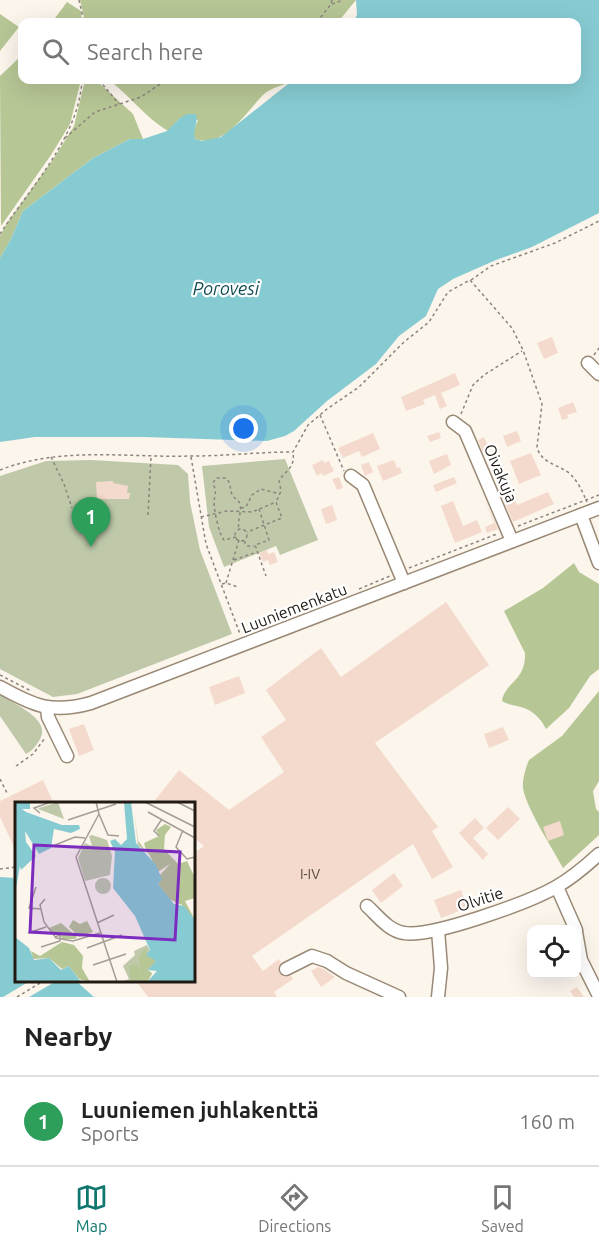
<!DOCTYPE html>
<meta charset="utf-8">
<style>
body{margin:0;font-family:Ubuntu,sans-serif;background:#f6f6f6;color:#222}
.controls{position:absolute;right:18px;bottom:18px;display:grid;overflow:hidden;border-radius:12px;box-shadow:0 6px 24px #0002}
.controls button{width:54px;height:54px;display:grid;place-items:center;padding:0;border:0;border-bottom:2px solid #e0e0e0;background:#fff;color:#222;font:30px sans-serif}
.you{position:absolute;left:244px;top:429px;width:21px;height:21px;margin:-15px;border:4px solid #fff;border-radius:50%;background:#1a73e8;box-shadow:0 0 0 9px #1a73e833}
.badge{display:grid;place-items:center;width:39px;height:39px;border-radius:50%;background:#0f766e;color:#fff;font-size:20px;font-weight:700}
.pin{position:absolute;translate:-50% -50px;filter:drop-shadow(0 2px 3px #0008)}
.pin::after{content:'';position:absolute;top:32px;width:21px;height:18px;background:inherit;clip-path:polygon(0 0,100% 0,50% 100%)}
.list{margin:0;padding:0;list-style:none}
h2{display:flex;justify-content:space-between;align-items:center;height:78px;margin:0;padding:0 24px;font-size:26px}
h2 small{font-size:20px;font-weight:400;color:#767676}
.list li{display:grid;grid-template-columns:39px 1fr auto;gap:18px;align-items:center;box-sizing:border-box;height:90px;padding:0 24px;border-top:2px solid #e0e0e0}
.list b{display:block;font-size:22px;white-space:nowrap}
.list p{margin:0;font-size:20px;white-space:nowrap;color:#767676}
.list em{font-size:20px;font-style:normal;color:#767676}
.icon{flex:none;width:33px;height:33px;fill:none;stroke:currentColor;stroke-width:2;stroke-linecap:round;stroke-linejoin:round}
.map{position:relative;flex:none;width:599px;height:997px;overflow:hidden}
.search{position:absolute;background:#fff;box-shadow:0 6px 24px #0002;left:18px;right:18px;top:18px;height:66px;display:flex;align-items:center;gap:15px;box-sizing:border-box;padding:0 21px;border-radius:12px;color:#767676;font-size:22px}
.sheet{height:168px;background:#fff}
nav{display:flex;justify-content:space-around;align-items:center;box-sizing:border-box;height:84px;border-top:2px solid #e0e0e0;background:#fff;font-size:16px;color:#767676}
nav a{display:grid;justify-items:center;gap:3px}
nav .on{color:#0f766e}
.map>svg:first-child{display:block}
</style>
<div class="map">
<svg width="599" height="997" viewBox="0 0 599 997">
<rect width="100%" height="100%" fill="#fcf5ec"/>
<g fill="#bfc9aa">
<path d="M285,459L318,540L280,555L276,546L224,567L209,527L202,466Z"/>
<path d="M91,460L178,465L188,474L190,502L200,550L232,634L77,694L53,697L0,669V476L46,461Z"/>
<path d="M0,695C14,704 54,720 39,741C35,747 32,751 26,754L0,716Z"/>
</g>
<g fill="#b7c695">
<path d="M80,0H356L338,22H85Z"/>
<path d="M67,2L81,11L82,22H52Z"/>
<path d="M0,14L19,27L0,51Z"/>
<path d="M22,55V80H80V84L70,124L51,155L1,226L0,76Z"/>
<path d="M85,80L97,81L133,114L143,139H130L93,158L23,211L11,239L0,258V236L7,223L54,158L74,126Z"/>
<path d="M109,80H293C284,86 271,87 263,95C246,112 224,149 195,139L193,133L198,120L180,118L168,131C145,117 130,96 109,80Z"/>
<path d="M574,563L579,572L599,584V669L590,676L569,708L546,729C541,719 533,710 521,707C514,705 508,705 502,701C505,682 526,681 525,653L504,611L543,588Z"/>
<path d="M599,691V781L593,791L596,809L599,812V835L563,868C553,849 526,808 523,788C522,780 526,767 529,760L562,736Z"/>
</g>
<g fill="#87cbd2">
<path d="M356,0H599V213L532,247L496,260L453,279L438,289L426,316L399,336L376,364L327,401L294,431L285,436L267,441L144,437H35L0,442V258L11,239L23,211L93,158L130,139H143L167,131L180,118L187,114H196C199,123 192,130 195,139L202,141L221,137L293,80H576V22H350L354,21L357,15Z"/>
<path d="M0,877L16,878V980L30,981L3,997H0Z"/>
<path d="M58,980L76,981L94,997H29Z"/>
</g>
<g fill="#f4dacc">
<path d="M552,337L558,353L544,359L537,343Z"/>
<path d="M455,373L460,385L441,393L447,406L440,409L435,395L423,400L425,404L406,411L401,397Z"/>
<path d="M573,402L577,412L567,415L569,418L562,420L558,408Z"/>
<path d="M517,431L521,441L507,447L503,436Z"/>
<path d="M439,432L441,438L430,442L427,436Z"/>
<path d="M373,433L380,449L362,457L359,451L343,458L338,448Z"/>
<path d="M484,437L489,449L483,452L478,440Z"/>
<path d="M531,453L541,475L519,484L510,461Z"/>
<path d="M447,454L451,465L434,474L429,461Z"/>
<path d="M323,460L324,463L329,461L334,471L323,476L322,473L317,476L312,465Z"/>
<path d="M394,460L397,468L400,467L402,473L383,481L377,466Z"/>
<path d="M369,462L373,472L365,476L361,465Z"/>
<path d="M339,477L343,488L337,490L332,479Z"/>
<path d="M454,477L457,483L436,492L433,485Z"/>
<path d="M113,481V483L128,486L127,493H130L129,499H97L96,482Z"/>
<path d="M510,487L517,505L548,492L554,504L513,522L500,492Z"/>
<path d="M484,498L498,529L487,533L485,527L494,523Z"/>
<path d="M453,501L463,526L477,520L482,532L455,543L441,506Z"/>
<path d="M332,505L337,520L326,524L321,509Z"/>
<path d="M267,550L268,554L274,552L278,562L270,565L268,560L263,562L259,553Z"/>
<path d="M446,602L489,665L375,743L438,827L432,831L453,867L432,879L413,844L252,956L263,971L279,959L281,962L278,968L279,973L285,977L291,976L293,979L274,992L277,997H148L136,981H194V853L204,846L194,838V804H152L179,770L229,810L284,772L261,737L286,720L266,690L321,648L341,677Z"/>
<path d="M239,676L245,693L215,705L209,687Z"/>
<path d="M84,724L94,750L79,756L69,729Z"/>
<path d="M503,727L509,740L489,748L484,734Z"/>
<path d="M43,780L54,804H16V851L0,817V801Z"/>
<path d="M508,807L520,819L498,840L486,828Z"/>
<path d="M475,818L484,828L473,838L488,854L483,860L459,833Z"/>
<path d="M560,821L564,835L548,841L543,827Z"/>
<path d="M394,873L403,886L381,903L372,890Z"/>
<path d="M461,890L467,908L441,918L434,900Z"/>
<path d="M318,967L323,969L335,977L321,987L311,971Z"/>
<path d="M577,987L584,997H574L570,991Z"/>
</g>
<g fill="none" stroke-linecap="round" stroke-linejoin="round">
<defs>
<g id="minor">
<path d="M588,363L599,374"/>
<path d="M453,422L465,431L512,541"/>
<path d="M351,476L363,485L404,583"/>
<path d="M581,515L599,563"/>
<path d="M0,687C34,706 52,714 91,703L599,508"/>
<path d="M47,708L48,717L67,756"/>
<path d="M557,887L576,930"/>
<path d="M367,906C378,916 389,931 404,933C431,938 530,902 556,887C572,878 586,866 599,854"/>
<path d="M576,932L581,960L599,996"/>
<path d="M286,969L312,956L327,961L346,973L399,997"/>
<path d="M438,997L441,968L438,930"/>
</g>
</defs>
<use href="#minor" stroke="#998975" stroke-width="15"/>
<g stroke="#8b847c" stroke-width="1.5" stroke-dasharray="3 3" stroke-linecap="butt">
<path d="M79,0L84,22"/>
<path d="M332,4L343,0"/>
<path d="M317,22L331,4L332,0"/>
<path d="M99,80L119,104"/>
<path d="M65,138L95,112L141,97L166,80"/>
<path d="M0,234C30,188 79,137 82,80"/>
<path d="M471,280L491,266L555,243L599,221"/>
<path d="M594,355L599,348"/>
<path d="M461,414L473,385L484,375L522,351"/>
<path d="M320,415L344,471"/>
<path d="M51,457L64,484L72,508"/>
<path d="M191,457L206,544L240,634"/>
<path d="M0,470C61,446 128,458 192,456C226,456 259,452 293,452L308,425L327,409L359,387L404,342L429,322L448,292L470,280L512,328L523,350L542,404L537,447C541,463 557,464 569,473C578,481 582,491 587,502"/>
<path d="M277,500L281,491L279,480C287,470 295,467 293,453"/>
<path d="M241,508L246,507L252,495L261,489L280,494"/>
<path d="M259,509L269,540L255,545L266,576"/>
<path d="M148,515L151,457"/>
<path d="M201,517L227,511L252,512L276,502L282,518L247,532"/>
<path d="M518,526L599,495"/>
<circle cx="241" cy="535" r="6"/>
<path d="M236,537L224,540C219,535 214,510 214,502C215,492 217,493 213,483L216,478H226C232,484 229,490 233,496C236,500 238,499 240,504C242,512 237,521 239,529"/>
<path d="M244,541L247,546H254"/>
<path d="M234,560L257,552"/>
<path d="M409,568L497,534"/>
<path d="M226,583L239,540"/>
<path d="M222,584L226,583L238,587"/>
<path d="M359,589L390,576"/>
<path d="M0,675L31,691"/>
<path d="M16,766L33,754L45,738"/>
<path d="M0,779L7,793"/>
<path d="M0,869L16,867"/>
<path d="M17,997L45,980"/>
</g>
<use href="#minor" stroke="#fff" stroke-width="12"/>
</g>
<g text-anchor="middle" stroke-width="4.5" stroke-linejoin="round" paint-order="stroke">
<g font-size="14" fill="#564a41">
<text x="310" y="879">I-IV</text>
</g>
<g font-size="16" fill="#211a13" stroke="#fff">
<text transform="translate(501 473) rotate(67)" y="6">Oivakuja</text>
<text transform="translate(294 608) rotate(-21)" y="6">Luuniemenkatu</text>
<text transform="translate(480 899) rotate(-18)" y="6">Olvitie</text>
</g>
<g font-size="18" font-style="italic" fill="#114d53" stroke="#fff">
<text x="226" y="295">Porovesi</text>
</g>
</g>
<g transform="translate(15 802)">
<rect width="180" height="180" fill="#fcf5ec"/>
<path d="M43,0L49,17L23,7L24,6ZM77,33L92,38L97,54L95,73L70,79L63,56L70,41L77,44L74,34ZM80 84a8 8 0 1 1 16 0a8 8 0 1 1-16 0ZM132,143L141,161L133,168L137,171L132,180H106L114,177L108,164L120,153L119,149Z" fill="#bfc9aa"/>
<path d="M119,8L123,39L131,49L129,41L144,34L141,28L150,22L156,25L150,33L149,47L163,62L172,59L180,76V96L170,99L180,118L167,103L154,97L143,82L144,74L155,62L143,70L134,52L123,43ZM58,118L65,122L72,119L78,130L64,135L54,125ZM46,121L62,135L60,137H47L45,131L40,133L34,126ZM47,140L59,143L68,154L67,166L75,180L64,177L54,164L47,167L34,156L18,157L16,149L25,154ZM131,146V153L139,155L141,160L132,167L137,172L132,180H116L114,164L122,162L125,171L124,155Z" fill="#b7c695"/>
<path d="M0,0H15V7H7L11,10L47,23H64L65,27L56,31L39,27L36,46L24,52L10,29L11,40L21,54L6,68L5,64L0,92ZM109,0H116L121,41L141,63L147,77L143,82L159,102L169,104L180,118V180H132L142,169L133,168L141,159L131,153L135,148L120,114L98,86L100,50L95,39L100,37L106,43L112,37ZM0,135L14,146L19,158L34,156L46,168L54,164L66,180H0Z" fill="#87cbd2"/>
<path fill="none" stroke="#a49d95" stroke-width="1.5" d="M81,0L84,12L61,55L102,180M130,0L180,25M162,0L180,9M133,10L180,36M25,11L19,6L36,0M84,12L93,33L104,34M53,18L101,2M168,28L161,45L172,57L180,55M144,34L139,29L147,17M40,43L60,35L70,36M21,85L14,106L26,107M30,97L25,103L29,120L41,136L58,139L85,131M82,121L99,113M13,131L31,125M26,145L45,139V133L40,135M72,146L107,133M78,163L111,152"/>
<path fill="#7b2cbf" fill-opacity="0.15" stroke="#7b2cbf" stroke-width="3" d="M19,43L165,50L160,138L15,130Z"/>
<rect width="180" height="180" fill="none" stroke="#211a13" stroke-width="3"/>
</g>
</svg>
<div class="controls">
<button><svg class="icon" aria-label="locate" viewBox="0 0 24 24"><circle cx="12" cy="12" r="6"/><path d="M12 2v4M12 18v4M2 12h4M18 12h4"/></svg></button>
</div>
<div class="you"></div>
<div class="pin badge" style="left:91px;top:547px;background:#2e9e5b">1</div>
<div class="search"><svg class="icon" aria-label="search" viewBox="0 0 24 24"><circle cx="10" cy="10" r="6"/><path d="M15 15l6 6"/></svg>Search here</div>
</div>
<section class="sheet">
<h2>Nearby<small></small></h2>
<ul class="list">
<li><span class="badge" style="background:#2e9e5b">1</span><div><b>Luuniemen juhlakenttä</b><p>Sports</p></div><em>160 m</em></li>
</ul>
</section>
<nav>
<a class="on"><svg class="icon" aria-label="map" viewBox="0 0 24 24"><path d="M3 6l6-2 6 2 6-2v14l-6 2-6-2-6 2zM9 4v14M15 6v14"/></svg>Map</a>
<a><svg class="icon" aria-label="directions" viewBox="0 0 24 24"><path d="M12 3l9 9-9 9-9-9zM9 14v-3h6M13 9l2 2-2 2"/></svg>Directions</a>
<a><svg class="icon" aria-label="saved" viewBox="0 0 24 24"><path d="M7 4h10v16l-5-4-5 4z"/></svg>Saved</a>
</nav>
